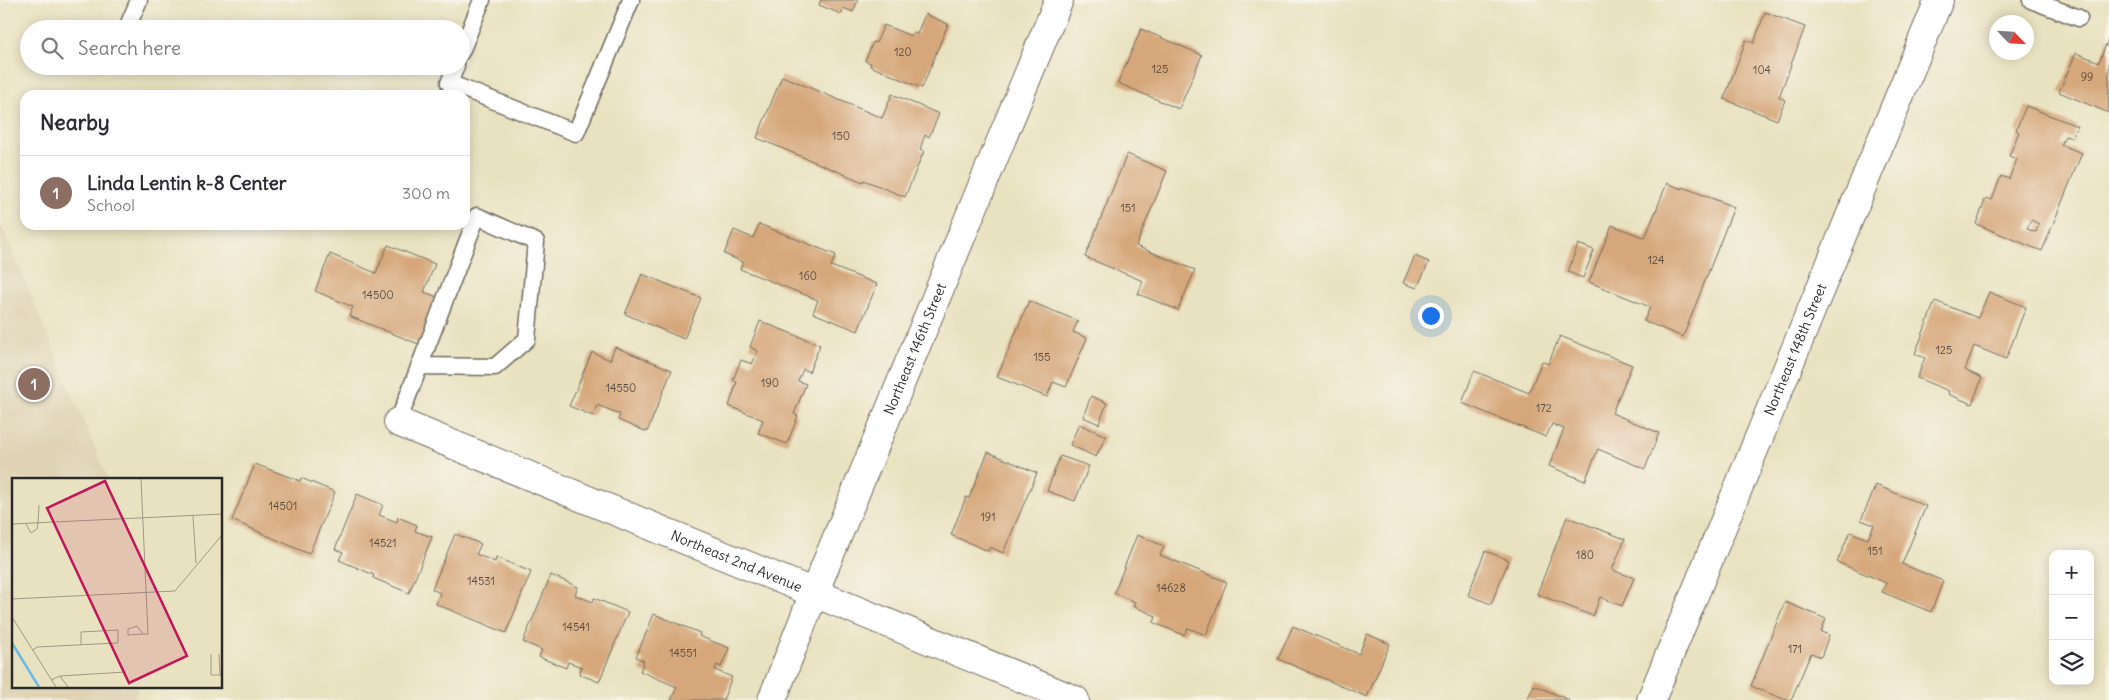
<!DOCTYPE html>
<meta charset="utf-8">
<style>
body{margin:0;font-family:Delius,sans-serif;background:#f2f2f3;color:#2b2b33}
.controls{position:absolute;right:15px;bottom:15px;display:grid;overflow:hidden;border-radius:10px;box-shadow:0 2px 12px #0003}
.controls button{width:45px;height:45px;display:grid;place-items:center;padding:0;border:0;border-bottom:1px solid #e1e1e2;background:#fff;color:#2b2b33;font:25px sans-serif}
.compass{position:absolute;left:1989px;top:15px;width:45px;height:45px;border-radius:50%;background:#fff;box-shadow:0 2px 12px #0003;rotate:115deg}
.you{position:absolute;left:1430px;top:315px;width:18px;height:18px;margin:-12px;border:4px solid #fff;border-radius:50%;background:#1a73e8;box-shadow:0 0 0 8px #1a73e833}
.badge{display:grid;place-items:center;width:32px;height:32px;border-radius:50%;background:#0b8043;color:#fff;font-size:16px;font-weight:700}
.pin{position:absolute;translate:-50% -50%;border:2px solid #fff;box-shadow:0 1px 5px #0006}
.list{margin:0;padding:0;list-style:none}
h2{display:flex;justify-content:space-between;align-items:center;height:65px;margin:0;padding:0 20px;font-size:21px}
h2 small{font-size:16px;font-weight:400;color:#7c7c81}
.list li{display:grid;grid-template-columns:32px 1fr auto;gap:15px;align-items:center;box-sizing:border-box;height:75px;padding:0 20px;border-top:1px solid #e1e1e2}
.list b{display:block;font-size:19px;white-space:nowrap}
.list p{margin:0;font-size:16px;white-space:nowrap;color:#7c7c81}
.list em{font-size:16px;font-style:normal;color:#7c7c81}
.icon{flex:none;width:28px;height:28px;fill:none;stroke:currentColor;stroke-width:2;stroke-linecap:round;stroke-linejoin:round}
.map{position:relative;flex:none;width:2109px;height:700px;overflow:hidden}
.search{position:absolute;background:#fff;box-shadow:0 2px 12px #0003;left:20px;top:20px;width:450px;height:55px;display:flex;align-items:center;gap:12px;box-sizing:border-box;padding:0 18px;border-radius:28px;color:#7c7c81;font-size:19px}
.panel{position:absolute;background:#fff;box-shadow:0 2px 12px #0003;left:20px;top:90px;width:450px;height:140px;border-radius:15px}
.map>svg:first-child{display:block}
</style>
<div class="map">
<svg width="2109" height="700" viewBox="0 0 2109 700">
<rect width="100%" height="100%" fill="#f7f3e8"/>
<filter id="ink" filterUnits="userSpaceOnUse"><feTurbulence type="fractalNoise" baseFrequency=".02" numOctaves="2"/><feDisplacementMap in="SourceGraphic" scale="10" xChannelSelector="R" yChannelSelector="G"/><feConvolveMatrix kernelMatrix="1 2 1 2 8 2 1 2 1" color-interpolation-filters="sRGB"/></filter>
<filter id="wash" filterUnits="userSpaceOnUse"><feTurbulence type="fractalNoise" baseFrequency=".0096" numOctaves="4" result="noise"/><feDisplacementMap in="SourceGraphic" scale="20" xChannelSelector="R" yChannelSelector="G"/><feGaussianBlur stdDeviation="1.12" result="paint"/><feColorMatrix in="noise" values="0 0 0 0 0 0 0 0 0 0 0 0 0 0 0 0 0 1.4 0 .05"/><feComposite in="paint" operator="in"/></filter>
<g filter="url(#wash)">
<rect width="100%" height="100%" fill="#e9e2c0"/>
<path fill="#dfd3b4" d="M0,222L108,479H14V686H139L134,700H0Z"/>
<g id="blocks">
<g fill="#d6a77a" fill-rule="evenodd">
<path d="M821,0H858L853,12L843,8L841,14L819,5Z"/>
<path d="M1765,12L1805,27L1779,97L1785,100L1777,120L1724,99L1746,40L1754,43Z"/>
<path d="M925,14L948,24L922,88L870,66L871,63L865,61L873,42L876,43L884,25L911,36L913,32L917,34Z"/>
<path d="M1141,29L1202,55L1179,109L1118,83Z"/>
<path d="M2109,37V113L2059,92L2076,53L2099,62Z"/>
<path d="M782,76L882,118L892,94L939,114L929,137L925,135L920,149L924,151L905,197L864,180L863,182L757,138Z"/>
<path d="M2026,106L2077,126L2072,138L2065,136L2061,145L2082,153L2042,251L1976,224L1986,198L1992,200L2001,176L2009,179L2017,159L2009,156L2019,132L2016,130ZM2031,220L2039,224L2036,232L2027,229Z"/>
<path d="M1127,154L1167,171L1136,246L1195,270L1178,310L1138,294L1143,281L1085,257Z"/>
<path d="M1667,183L1682,189L1683,187L1734,207L1683,337L1644,321L1650,307L1589,282L1612,225L1645,238Z"/>
<path d="M759,224L836,255L831,266L877,284L858,331L813,313L818,300L740,269L743,262L724,254L734,230L753,238Z"/>
<path d="M1578,244L1594,250L1583,278L1568,272Z"/>
<path d="M388,245L435,264L424,292L440,298L421,345L349,316L353,307L315,291L330,254L376,273Z"/>
<path d="M1415,256L1429,262L1417,288L1403,283Z"/>
<path d="M642,274L701,298L684,339L625,314Z"/>
<path d="M1989,292L2026,307L2006,359L1974,346L1965,370L1982,378L1972,404L1948,394L1949,391L1917,378L1925,358L1915,354L1935,301L1978,318Z"/>
<path d="M1029,301L1078,321L1073,332L1087,338L1066,387L1053,382L1047,397L997,377Z"/>
<path d="M760,321L820,345L809,372L803,369L798,381L806,384L794,414L798,416L787,444L758,433L763,420L729,406L737,382L733,380L741,360L752,364L758,351L750,347Z"/>
<path d="M1560,336L1632,365L1612,413L1659,433L1645,469L1598,449L1585,481L1549,466L1564,429L1552,424L1546,437L1462,403L1474,371L1529,393L1542,361L1548,364Z"/>
<path d="M615,347L672,370L647,432L618,420L620,414L597,405L593,416L569,406L592,352L610,360Z"/>
<path d="M1091,396L1107,403L1099,424L1083,417Z"/>
<path d="M1079,424L1106,436L1096,457L1070,445Z"/>
<path d="M988,452L1037,473L1003,553L990,547L988,551L951,535L966,497L969,498Z"/>
<path d="M1060,456L1089,466L1075,501L1047,491Z"/>
<path d="M255,464L300,481L301,478L335,492L309,554L232,520Z"/>
<path d="M1876,485L1926,506L1902,564L1943,581L1931,612L1882,592L1886,583L1837,562L1850,532L1868,539L1874,525L1861,520Z"/>
<path d="M357,494L383,505L379,515L397,522L398,517L417,525L415,531L432,537L409,593L373,578L374,575L339,560L343,552L335,549Z"/>
<path d="M1567,517L1625,539L1612,570L1634,578L1622,606L1600,597L1593,616L1537,594Z"/>
<path d="M455,534L481,544L476,554L495,562L496,557L531,572L506,633L436,604L440,593L432,589Z"/>
<path d="M1137,535L1164,546L1160,555L1227,582L1206,635L1188,628L1184,635L1154,623L1156,616L1133,606L1135,602L1114,593Z"/>
<path d="M1485,551L1509,560L1491,604L1468,595Z"/>
<path d="M551,575L578,587L575,595L593,602L594,598L628,612L599,682L579,674L582,667L568,662L566,668L539,657L542,650L523,642Z"/>
<path d="M1785,602L1826,619L1821,632L1829,635L1821,657L1811,653L1791,700H1786L1751,686Z"/>
<path d="M654,614L700,633L699,636L729,648L721,667L717,665L715,670L732,677L723,700H671L677,687L640,671L644,661L636,657Z"/>
<path d="M1293,626L1359,654L1367,634L1390,644L1367,697L1278,659Z"/>
<path d="M1534,685L1569,700H1527Z"/>
</g>
</g>
</g>
<g filter="url(#ink)">
<use href="#blocks" fill-opacity="0" stroke="#6e6b5f" stroke-width="1"/>
<g fill="none" stroke-linecap="round" stroke-linejoin="round">
<defs>
<g id="service">
<path d="M2031,0L2079,18"/>
<path d="M127,28L139,0"/>
<path d="M461,52L482,0"/>
<path d="M456,66L449,83L576,133L631,0"/>
<path d="M398,422L477,216L536,242L527,339L495,367L419,366"/>
</g>
<g id="minor">
<path id="s1" d="M772,700L814,593L1059,0"/>
<path id="s2" d="M1651,700L1939,0"/>
</g>
<g id="tertiary">
<path id="s3" d="M398,422L1075,700"/>
</g>
</defs>
<use href="#service" stroke="#6e6b5f" stroke-width="19"/>
<use href="#minor" stroke="#6e6b5f" stroke-width="30"/>
<use href="#tertiary" stroke="#6e6b5f" stroke-width="30"/>
<use href="#service" stroke="#fff" stroke-width="16"/>
<use href="#minor" stroke="#fff" stroke-width="28"/>
<use href="#tertiary" stroke="#fff" stroke-width="28"/>
</g>
</g>
<g text-anchor="middle" stroke-width="4" stroke-linejoin="round" paint-order="stroke">
<g font-size="11" fill="#564a3f">
<text x="903" y="56">120</text>
<text x="1160" y="73">125</text>
<text x="1762" y="74">104</text>
<text x="2087" y="81">99</text>
<text x="841" y="140">150</text>
<text x="1128" y="212">151</text>
<text x="1656" y="264">124</text>
<text x="808" y="280">160</text>
<text x="378" y="299">14500</text>
<text x="1944" y="354">125</text>
<text x="1042" y="361">155</text>
<text x="770" y="387">190</text>
<text x="621" y="392">14550</text>
<text x="1544" y="412">172</text>
<text x="283" y="510">14501</text>
<text x="988" y="521">191</text>
<text x="383" y="547">14521</text>
<text x="1875" y="555">151</text>
<text x="1585" y="559">180</text>
<text x="481" y="585">14531</text>
<text x="1171" y="592">14628</text>
<text x="576" y="631">14541</text>
<text x="1795" y="653">171</text>
<text x="683" y="657">14551</text>
</g>
<g font-size="14" fill="#2b2b2b" stroke="#f7f3e8">
<text dy="5" stroke="none"><textPath href="#s1" startOffset="379">Northeast 146th Street</textPath></text>
<text dy="5" stroke="none"><textPath href="#s2" startOffset="379">Northeast 148th Street</textPath></text>
<text dy="5" stroke="none"><textPath href="#s3" startOffset="366">Northeast 2nd Avenue</textPath></text>
</g>
</g>
<g transform="translate(12 478)">
<rect width="210" height="210" fill="#e9e2c0"/>
<path fill="none" stroke="#6dbae7" stroke-width="2.5" d="M0,165L27,209"/>
<path fill="none" stroke="#9d9984" stroke-width="1" d="M129,1L136,156H131L116,157V151L125,148L131,156M181,38L184,85M26,45L27,27M0,46L210,36M14,46L19,55L25,51L26,45M0,121L163,113L210,57M0,139L44,209M21,172L25,169L84,166L106,165V152L69,154V167M199,176V197H210M207,176L208,197M48,198L114,194M39,202L48,198L56,209"/>
<path fill="#c2185b" fill-opacity="0.15" stroke="#c2185b" stroke-width="2.5" d="M93,3L175,178L117,205L35,30Z"/>
<rect width="210" height="210" fill="none" stroke="#2b2b2b" stroke-width="2.5"/>
</g>
</svg>
<div class="controls">
<button>+</button>
<button>−</button>
<button><svg class="icon" aria-label="layers" viewBox="0 0 24 24"><path d="M12 4l9 5-9 5-9-5zM3 14l9 5 9-5"/></svg></button>
</div>
<svg class="compass" viewBox="-18 -18 36 36"><path d="M0-13l5 13h-10z" fill="#e53935"/><path d="M0 13l5-13h-10z" fill="#7c7c81"/></svg>
<div class="you"></div>
<div class="pin badge" style="left:34px;top:384px;background:#8d6e63">1</div>
<div class="search"><svg class="icon" aria-label="search" viewBox="0 0 24 24"><circle cx="10" cy="10" r="6"/><path d="M15 15l6 6"/></svg>Search here</div>
<section class="panel">
<h2>Nearby<small></small></h2>
<ul class="list">
<li><span class="badge" style="background:#8d6e63">1</span><div><b>Linda Lentin k-8 Center</b><p>School</p></div><em>300 m</em></li>
</ul>
</section>
</div>
